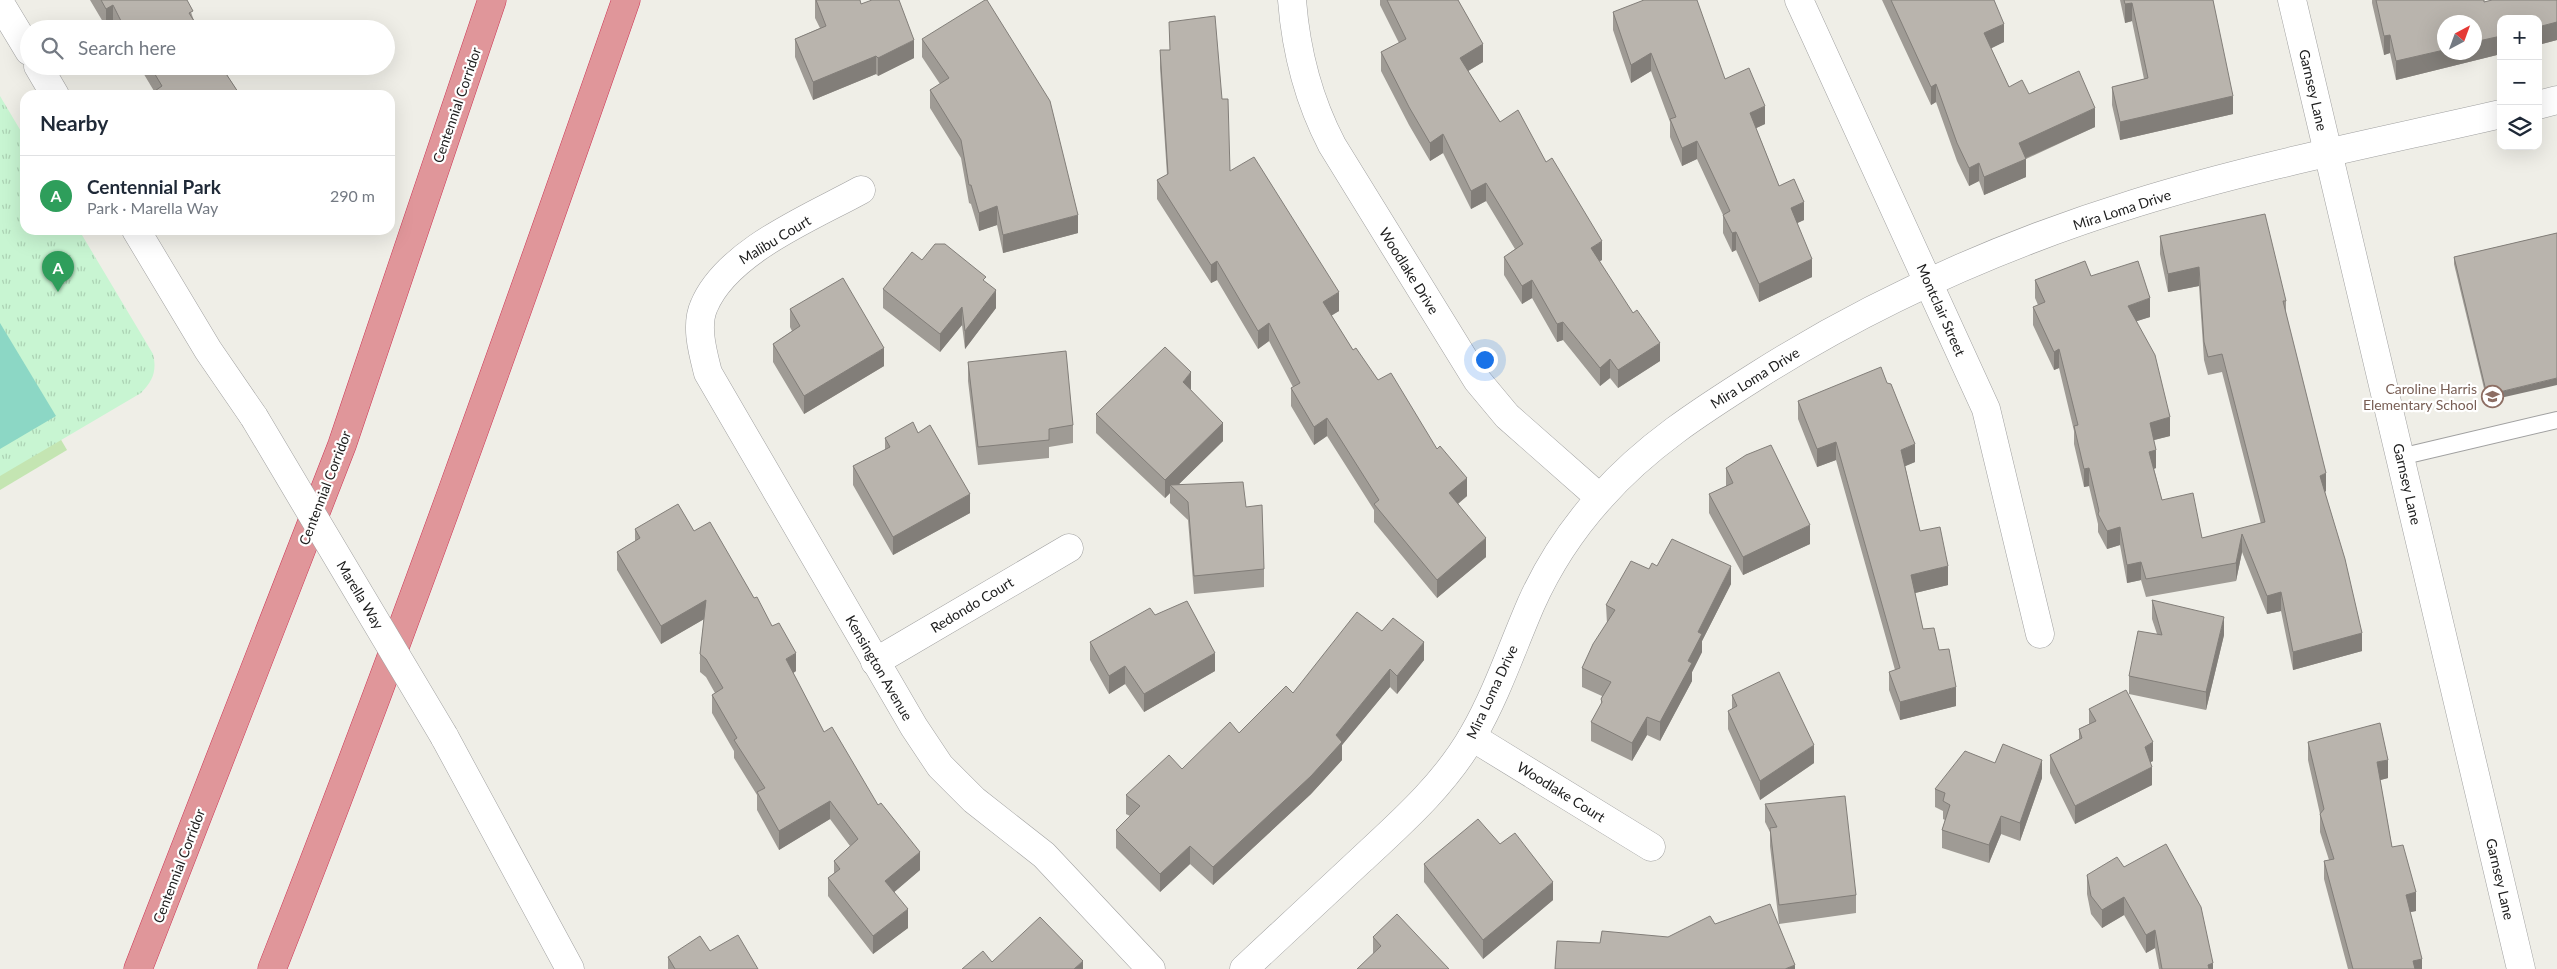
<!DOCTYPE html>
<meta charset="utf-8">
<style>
body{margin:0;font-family:Lato,sans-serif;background:#f2f2f3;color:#1f2937}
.controls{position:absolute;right:15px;top:15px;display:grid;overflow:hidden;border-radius:10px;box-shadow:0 5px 20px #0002}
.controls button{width:45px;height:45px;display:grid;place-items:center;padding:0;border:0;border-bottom:1px solid #e0e1e3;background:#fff;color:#1f2937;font:25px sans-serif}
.compass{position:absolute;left:2437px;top:15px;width:45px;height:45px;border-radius:50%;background:#fff;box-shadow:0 5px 20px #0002;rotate:41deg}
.you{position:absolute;left:1484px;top:359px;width:18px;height:18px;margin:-12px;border:4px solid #fff;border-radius:50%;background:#1a73e8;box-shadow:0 0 0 8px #1a73e833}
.badge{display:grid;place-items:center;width:32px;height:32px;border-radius:50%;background:#be2912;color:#fff;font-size:16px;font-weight:700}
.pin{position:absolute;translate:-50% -41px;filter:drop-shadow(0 1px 2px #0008)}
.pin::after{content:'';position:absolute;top:26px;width:18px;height:15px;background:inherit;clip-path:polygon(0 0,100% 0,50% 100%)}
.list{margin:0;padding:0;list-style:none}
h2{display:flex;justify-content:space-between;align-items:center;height:65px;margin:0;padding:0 20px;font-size:21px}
h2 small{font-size:16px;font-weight:400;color:#747a83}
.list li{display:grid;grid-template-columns:32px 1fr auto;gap:15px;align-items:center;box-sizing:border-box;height:80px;padding:0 20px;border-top:1px solid #e0e1e3}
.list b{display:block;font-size:19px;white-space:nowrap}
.list p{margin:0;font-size:16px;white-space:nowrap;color:#747a83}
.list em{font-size:16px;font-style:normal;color:#747a83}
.icon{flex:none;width:28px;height:28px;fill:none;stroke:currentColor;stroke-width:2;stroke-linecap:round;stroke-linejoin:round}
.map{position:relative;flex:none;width:2557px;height:969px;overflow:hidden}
.search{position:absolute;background:#fff;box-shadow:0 5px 20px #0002;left:20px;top:20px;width:375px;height:55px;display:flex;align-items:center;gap:12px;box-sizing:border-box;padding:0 18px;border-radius:28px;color:#747a83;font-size:19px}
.panel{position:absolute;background:#fff;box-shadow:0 5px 20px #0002;left:20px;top:90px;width:375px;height:145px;border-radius:15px}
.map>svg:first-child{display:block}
</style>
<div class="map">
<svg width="2557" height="969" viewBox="0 0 2557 969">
<defs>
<pattern id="park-tufts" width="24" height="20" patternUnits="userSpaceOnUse" patternTransform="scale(1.25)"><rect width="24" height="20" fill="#c8f5d2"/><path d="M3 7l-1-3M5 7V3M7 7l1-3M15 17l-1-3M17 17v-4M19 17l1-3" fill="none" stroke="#acd2b4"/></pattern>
</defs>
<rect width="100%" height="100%" fill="#efeee7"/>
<path fill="#c4e5b2" d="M53,426L67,450L0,490V457Z"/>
<path fill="url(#park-tufts)" d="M0,96L25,138V230H79L153,354C157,371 153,381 141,393L0,476Z"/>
<path fill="#8cd7c5" d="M0,323L56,416L0,449Z"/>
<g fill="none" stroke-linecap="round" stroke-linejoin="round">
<defs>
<path id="service" d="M2400,457L2557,420"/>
<g id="minor">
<path d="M1292,0C1296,52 1308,99 1332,145L1477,380L1507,416L1600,498"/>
<path d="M1799,0L1986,409L2040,634"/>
<path d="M2292,0L2521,969"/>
<path d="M0,3L29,51"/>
<path d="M38,66L55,95"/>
<path d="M2538,105L2557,100"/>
<path d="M861,190C812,217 727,251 704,306C695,326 703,353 708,373L914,727L940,766L974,800L1044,855L1151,969"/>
<path d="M136,230L208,350L254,417"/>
<path d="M875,662L1069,548"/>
<path d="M444,736L570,969"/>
<path d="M1472,737L1651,847"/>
<path d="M1244,969C1283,933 1322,896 1361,860C1402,822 1445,784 1473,735C1497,693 1512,648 1531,604C1548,566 1573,528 1601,497C1646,446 1701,411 1758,375C1875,301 2004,244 2136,203C2255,166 2379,142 2501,114"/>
</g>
<g id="motorway">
<path d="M138,969L342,445L492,0"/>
<path d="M272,969C398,649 513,325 626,0"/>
</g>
</defs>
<use href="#service" stroke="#a1a1a1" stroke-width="18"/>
<use href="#minor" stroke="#a1a1a1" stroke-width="29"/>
<use href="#motorway" stroke="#cc3555" stroke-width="29"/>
<use href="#service" stroke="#fff" stroke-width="16"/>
<use href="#minor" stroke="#fff" stroke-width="28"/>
<use href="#motorway" stroke="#e0969a" stroke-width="28"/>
<defs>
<path id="minor-bridge" d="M254,417L444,736"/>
</defs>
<use href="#minor-bridge" stroke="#a1a1a1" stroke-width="29" stroke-linecap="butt"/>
<use href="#minor-bridge" stroke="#fff" stroke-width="28"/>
</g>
<g fill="#9f9b95" fill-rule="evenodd">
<path d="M90,0H187L193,18L199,29H116L113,24L106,27Z"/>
<path d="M815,0L861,4L914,58L878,76L876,74L813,100L795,57V39L820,28L815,18Z"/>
<path d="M1380,0H1458L1483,62L1468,71L1500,122L1546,162L1602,260L1599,261L1660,361L1618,388L1610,378L1600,386L1563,340L1557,342L1532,298L1522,304L1504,275V257L1515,249L1486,201L1471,209L1443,153L1430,161L1409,125L1381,71V52L1399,43L1380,5Z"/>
<path d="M1882,0H1994L2004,42L1991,48L2009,87L2029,94L2095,127L2026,159V177L1984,195L1979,181L1969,186L1957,161L1936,102L1931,105Z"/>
<path d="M2120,0H2213L2233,114L2120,140L2112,105V87L2144,79L2132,21L2125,23Z"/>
<path d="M2372,0H2484V2L2492,0H2557V40L2538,45V19H2501V54L2396,80L2390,53L2384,55L2372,3ZM2444,22H2474V52H2444Z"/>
<path d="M1613,12L1725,79L1765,124L1756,128L1779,186L1804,220L1797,223L1812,277L1759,302L1736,250L1732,252L1723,233V215L1697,159L1682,166L1670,137V122L1651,71L1631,83L1613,30Z"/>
<path d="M922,39L1078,233L1003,253L997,225L979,231L971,204L969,203L961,158L930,108V90L940,84L922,57Z"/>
<path d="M1160,50L1222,99L1230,171L1339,311L1331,315L1353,350L1437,449L1467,496L1458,504L1486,557L1437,598L1374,522V510L1327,436L1314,445L1291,406V388L1293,387L1269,341L1258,349L1217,280L1211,283L1157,199V180L1167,175L1160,68Z"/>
<path d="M139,66H221L240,95H152V93L154,91Z"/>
<path d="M2557,233L2487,401L2454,264V257Z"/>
<path d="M2160,236L2286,301V313L2326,491L2325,492L2362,651L2293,670L2281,611L2267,614L2242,552L2236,581L2146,597L2141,580L2127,583L2120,545L2107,549L2098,532V524L2089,486L2084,487L2074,444V431L2059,368L2054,370L2033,325V307L2038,305L2035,298V280L2091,276L2150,317L2136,321L2170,436L2154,440L2156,468L2154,469L2162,500L2202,538L2261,524L2222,372L2208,375L2204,360L2199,286L2168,292L2160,254Z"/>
<path d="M922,260L986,283L996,308L965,349L962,325L940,352L883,308V289Z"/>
<path d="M790,309L884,366L804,414L773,362V344L792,331L790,327Z"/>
<path d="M968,362L1073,425V443L1049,447V458L978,465L968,381Z"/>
<path d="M1191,390L1223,441L1179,484L1246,507L1264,569V587L1194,594L1188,520L1170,503V493L1165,498L1096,433V414Z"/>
<path d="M1798,401L1915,462L1905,466L1920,531L1948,585L1915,593L1923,629L1939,650L1956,706L1900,720L1889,690V672L1895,670L1836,460L1817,467L1798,419Z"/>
<path d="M918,433L970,513L893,555L853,485V466L885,450V438Z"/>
<path d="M1726,468L1810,544L1743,575L1709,513V494L1726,487Z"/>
<path d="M635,529L694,531L796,671L793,673L824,732L878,805L920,870L894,892L908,928L873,954L828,896V878L834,873V861L850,846L830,819L779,850L757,810V795L734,758V751L712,713V695L715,693L706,677L700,672V654L704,619L661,644L617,570V552L635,541Z"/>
<path d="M1657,566L1731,584L1702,641V652L1692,672V681L1660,741L1647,735L1632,761L1591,741V722L1601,705V699L1602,696L1582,687V668L1607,624L1606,605Z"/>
<path d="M2152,600L2224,635L2206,710L2129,694V676L2157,634L2152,619Z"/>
<path d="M1155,615L1215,671L1144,712L1125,684L1109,694L1090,660V642Z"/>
<path d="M1382,631L1424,660L1397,694L1390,687L1342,745V760L1311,794L1213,885L1190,864L1160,892L1116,848V830L1130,816L1126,814V795L1182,769L1239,733L1293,693Z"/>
<path d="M1732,695L1814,763L1760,800L1728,729V711L1732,709Z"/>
<path d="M2089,709L2153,761L2150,762L2152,785L2075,824L2050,773V755L2079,739V729L2089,724Z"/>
<path d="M2308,742L2388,778L2380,780L2392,847L2416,911L2410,912L2422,969H2348L2324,879V861L2329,860L2320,832V814L2308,760Z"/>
<path d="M1995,763L2042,778L2020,841L2001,834L1989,863L1942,848V830L1945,820L1943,819V811L1935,807V789Z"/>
<path d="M1765,804L1856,895V913L1779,924L1770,846V832L1765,822Z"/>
<path d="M1500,844L1553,900L1483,959L1424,882V864Z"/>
<path d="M2124,867L2213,969H2159L2155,948L2146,953L2124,915L2102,928L2091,914L2087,894V875Z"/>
<path d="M1373,937L1449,969L1373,954Z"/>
<path d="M710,951L758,969H668V957Z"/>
</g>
<g fill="#827e79">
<path d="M2132,3V21L2125,23V4Z"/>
<path d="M113,5V24L106,27V9Z"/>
<path d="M2557,22V40L2538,45V27Z"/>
<path d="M2004,24V42L1984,52V33Z"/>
<path d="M2390,35V53L2384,55V36Z"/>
<path d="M2501,36V54L2396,80V61L2444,50V52H2474V42Z"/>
<path d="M914,40V58L878,76V58Z"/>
<path d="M1483,44V62L1460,76V58Z"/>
<path d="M1651,53V71L1631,83V65Z"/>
<path d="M876,56V74L813,100V82Z"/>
<path d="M1936,84V102L1931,105V87Z"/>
<path d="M2233,96V114L2120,140V122Z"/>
<path d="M1765,106V124L1750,131V113Z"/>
<path d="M2095,108V127L2019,161V143Z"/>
<path d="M1443,134V153L1430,161V143Z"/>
<path d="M1697,141V159L1682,166V148Z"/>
<path d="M2026,159V177L1984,195V177Z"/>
<path d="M1979,163V181L1969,186V168Z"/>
<path d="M1486,183V201L1471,209V191Z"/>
<path d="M1804,202V220L1791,226V208Z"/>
<path d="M997,206V225L979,231V213Z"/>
<path d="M1078,215V233L1003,253V235Z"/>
<path d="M1736,232V250L1732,252V233Z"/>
<path d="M1602,241V260L1591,266V248Z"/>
<path d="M1812,259V277L1759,302V284Z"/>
<path d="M1217,261V280L1211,283V265Z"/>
<path d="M2199,267V286L2168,292V274Z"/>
<path d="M1532,280V298L1522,304V286Z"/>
<path d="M996,290V308L965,349V331Z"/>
<path d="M1339,292V311L1323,321V302Z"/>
<path d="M2150,298V317L2128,324V306Z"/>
<path d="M962,307V325L940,352V334Z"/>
<path d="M1563,322V340L1557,342V324Z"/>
<path d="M1269,323V341L1258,349V331Z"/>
<path d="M1660,343V361L1618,388V370Z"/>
<path d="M884,348V366L804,414V396Z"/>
<path d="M2059,349V368L2054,370V352Z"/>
<path d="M1610,359V378L1600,386V368Z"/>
<path d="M1191,372V390L1183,382Z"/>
<path d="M2557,378V385L2487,401V395Z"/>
<path d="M2170,417V436L2150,441V423Z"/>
<path d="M1327,418V436L1314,445V427Z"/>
<path d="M1223,423V441L1174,489L1170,485V493L1165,498V480Z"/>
<path d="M1836,442V460L1817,467V449Z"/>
<path d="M1915,444V462L1901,468V450Z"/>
<path d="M2156,450V468L2149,470V452Z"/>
<path d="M2089,468V486L2084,487V469Z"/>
<path d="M2326,473V491L2320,494V476Z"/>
<path d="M1467,478V496L1449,511V493Z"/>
<path d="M970,494V513L893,555V537Z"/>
<path d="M1810,525V544L1743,575V557Z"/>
<path d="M2120,527V545L2107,549V531Z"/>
<path d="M2242,534V552L2236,581V563Z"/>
<path d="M1486,538V557L1437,598V580Z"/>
<path d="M2141,562V580L2127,583V565Z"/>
<path d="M1731,566V584L1702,641V652L1692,672V681L1660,741V722L1688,661L1698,632Z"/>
<path d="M1948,566V585L1911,594V575Z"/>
<path d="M2281,592V611L2267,614V596Z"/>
<path d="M706,600V618L661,644V626Z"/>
<path d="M2224,617V635L2206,710V692Z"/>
<path d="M2362,633V651L2293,670V652Z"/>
<path d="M1424,642V660L1397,694V676Z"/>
<path d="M796,653V671L786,678V659Z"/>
<path d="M1215,653V671L1144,712V694Z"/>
<path d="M1125,666V684L1109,694V676Z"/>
<path d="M1390,669V687L1342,745V760L1311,794L1213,885V867L1336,735Z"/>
<path d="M1956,687V706L1900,720V702Z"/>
<path d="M1647,717V735L1632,761V743Z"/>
<path d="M2153,742V761L2145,765V747Z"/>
<path d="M1814,745V763L1760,800V781Z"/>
<path d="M2042,760V778L2020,841V823Z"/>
<path d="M2388,760V778L2377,781V762Z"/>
<path d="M2152,767V785L2075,824V806Z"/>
<path d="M830,801V819L779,850V831Z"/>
<path d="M2001,816V834L1989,863V845Z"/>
<path d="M1190,846V864L1160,892V874Z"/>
<path d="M920,852V870L885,900V881Z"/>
<path d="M1553,882V900L1483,959V940Z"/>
<path d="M2416,892V911L2406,913V895Z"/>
<path d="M2124,897V915L2102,928V910Z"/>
<path d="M908,909V928L873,954V936Z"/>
<path d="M2155,930V948L2146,953V935Z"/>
<path d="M2422,959V969H2413V961Z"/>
<path d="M1083,961V969H1074Z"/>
<path d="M2213,963V969H2208V965Z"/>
<path d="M1795,965V969H1785Z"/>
</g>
<g fill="#b9b4ad" stroke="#827e79">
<path d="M101,0H187L193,11L189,13L199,29H125L113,5L106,9Z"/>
<path d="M816,0H860L861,4L872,0H899L914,40L878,58L876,56L813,82L795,39L826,26Z"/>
<path d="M985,0H987L1050,101L1078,215L1003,235L997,206L979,213L971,185H969L961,140L930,90L949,78L922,39Z"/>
<path d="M1387,0H1458L1483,44L1460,58L1500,122L1518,110L1546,162L1552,158L1602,241L1591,248L1633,313L1637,310L1660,343L1618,370L1610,359L1600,368L1563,322L1557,324L1532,280L1522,286L1504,257L1523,244L1486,183L1471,191L1443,134L1430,143L1409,107L1381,52L1406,39Z"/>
<path d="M1644,0H1697L1725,79L1749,68L1765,106L1750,113L1779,186L1794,179L1804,202L1791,208L1812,259L1759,284L1736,232L1732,233L1723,215L1730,211L1697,141L1682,148L1670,119L1676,117L1651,53L1631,65L1613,12Z"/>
<path d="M1891,0H1994L2004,24L1984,33L2009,87L2022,80L2029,94L2079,71L2095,108L2019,143L2026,159L1984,177L1979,163L1969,168L1957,143L1936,84L1931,87Z"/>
<path d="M2124,0H2213L2233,96L2120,122L2112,87L2148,78L2132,3L2125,4Z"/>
<path d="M2376,0H2484V2L2492,0H2557V22L2538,27V19H2501V36L2474,42V22H2444V50L2396,61L2390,35L2384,36Z"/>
<path d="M1215,16L1222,99H1228L1230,171L1254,157L1339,292L1323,302L1353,350L1356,348L1378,380L1391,373L1437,449L1440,446L1467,478L1449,493L1486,538L1437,580L1374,504L1379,500L1327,418L1314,427L1291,388L1300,383L1269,323L1258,331L1217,261L1211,265L1157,180L1168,174L1160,50H1170L1169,22Z"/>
<path d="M150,66H221L240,95H153L152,93L162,86Z"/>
<path d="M2265,214L2286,301H2283L2326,473L2320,476L2345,559L2362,633L2293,652L2281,592L2267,596L2242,534L2236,563L2146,579L2141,562L2127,565L2120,527L2107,531L2098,514L2099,511L2089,468L2084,469L2074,426L2078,425L2059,349L2054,352L2033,307L2045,302L2035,280L2085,261L2091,276L2138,261L2150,298L2128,306L2155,355L2170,417L2150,423L2156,450L2149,452L2162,500L2193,493L2202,538L2265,522L2222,354L2208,357L2204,342L2199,267L2168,274L2160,236Z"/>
<path d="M2557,233V378L2487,395L2454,257Z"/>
<path d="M935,244H945L986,277L983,280L996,290L965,331L962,307L940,334L883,289L912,252L922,260Z"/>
<path d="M843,278L884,348L804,396L773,344L800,326L790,309Z"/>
<path d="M1165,347L1191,372L1183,382L1223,423L1165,480L1096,414Z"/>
<path d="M1066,351L1073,425L1049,429V440L978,447L968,362Z"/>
<path d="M1881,367L1887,383L1891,384L1915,444L1901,450L1920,531L1940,527L1948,566L1911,575L1923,629L1934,628L1939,650L1949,649L1956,687L1900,702L1889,672L1900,668L1836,442L1817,449L1798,401Z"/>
<path d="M913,422L918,433L930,425L970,494L893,537L853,466L890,447L885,438Z"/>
<path d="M1771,445L1810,525L1743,557L1709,494L1733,483L1726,468L1746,455Z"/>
<path d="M1243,482L1246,507L1262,505L1264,569L1194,576L1188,502L1170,485Z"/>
<path d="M678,504L694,531L710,522L754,598L757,597L772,626L779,623L796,653L786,659L824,732L832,727L878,805L881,803L920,852L885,881L908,909L873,936L828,878L840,869L834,861L858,839L830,801L779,831L757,792L765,788L734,740L737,738L712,695L723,688L706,659L700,654L706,600L661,626L617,552L640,538L635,529Z"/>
<path d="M1672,539L1731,566L1698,632L1702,634L1688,661L1692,663L1660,722L1647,717L1632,743L1591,722L1602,702L1601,699L1611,682L1582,668L1593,644L1615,610L1606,605L1631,561L1649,569L1652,563L1657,566Z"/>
<path d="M2152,600L2224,617L2206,692L2129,676L2138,631L2162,635Z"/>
<path d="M1187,601L1215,653L1144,694L1125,666L1109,676L1090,642L1150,608L1155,615Z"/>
<path d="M1357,612L1382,631L1393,618L1424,642L1397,676L1390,669L1336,735L1342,742L1311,776L1213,867L1190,846L1160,874L1116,830L1140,806L1126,795L1169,755L1182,769L1230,722L1239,733L1286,686L1293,693Z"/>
<path d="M1779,672L1814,745L1760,781L1728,711L1737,706L1732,695Z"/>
<path d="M2126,690L2153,742L2145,747L2152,767L2075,806L2050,755L2082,738L2079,729L2096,721L2089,709Z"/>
<path d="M2380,723L2388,760L2377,762L2392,847L2403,845L2416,892L2406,895L2422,959L2413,961L2415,969H2353L2324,861L2334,859L2320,814L2324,809L2308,742Z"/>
<path d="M2003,744L2042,760L2020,823L2001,816L1989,845L1942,830L1950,805L1943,801L1945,793L1935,789L1965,751L1995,763Z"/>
<path d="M1845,796L1856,895L1779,905L1770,828L1777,827L1765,804Z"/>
<path d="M1478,819L1500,844L1515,833L1553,882L1483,940L1424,864Z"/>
<path d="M2166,844L2201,907L2213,963L2208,965L2209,969H2162L2155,930L2146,935L2124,897L2102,910L2091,896L2087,875L2117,857L2124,867Z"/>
<path d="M1770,904L1795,965L1785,969H1555L1557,941L1600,943L1602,931L1668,937L1710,916L1715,924Z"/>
<path d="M1397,914L1449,969H1357L1381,946L1373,937Z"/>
<path d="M1040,917L1083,961L1074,969H962L983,951L992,962Z"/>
<path d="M738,935L758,969H675L668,957L700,936L710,951Z"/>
</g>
<defs>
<symbol id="school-ring" viewBox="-11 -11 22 22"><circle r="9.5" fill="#fff" stroke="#8d6e63" stroke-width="1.5"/><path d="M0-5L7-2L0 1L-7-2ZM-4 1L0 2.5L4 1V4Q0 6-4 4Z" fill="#8d6e63"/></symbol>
</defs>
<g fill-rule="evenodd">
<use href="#school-ring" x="2480" y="384" width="25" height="25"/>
</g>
<g text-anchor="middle" stroke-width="4.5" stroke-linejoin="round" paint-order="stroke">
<g font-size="14" fill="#202020" stroke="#fff">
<text transform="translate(2313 90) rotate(77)" y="5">Garnsey Lane</text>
<text transform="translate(457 105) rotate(-71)" y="5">Centennial Corridor</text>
<text transform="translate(2122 210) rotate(-18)" y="5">Mira Loma Drive</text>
<text transform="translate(775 240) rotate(-31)" y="5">Malibu Court</text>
<text transform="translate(1409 271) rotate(58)" y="5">Woodlake Drive</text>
<text transform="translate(1941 310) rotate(66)" y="5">Montclair Street</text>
<text transform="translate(1755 378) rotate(-32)" y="5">Mira Loma Drive</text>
<text transform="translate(2407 484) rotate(77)" y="5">Garnsey Lane</text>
<text transform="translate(325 488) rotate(-69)" y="5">Centennial Corridor</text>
<text transform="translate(360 595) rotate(59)" y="5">Marella Way</text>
<text transform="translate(972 605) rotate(-31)" y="5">Redondo Court</text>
<text transform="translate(879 668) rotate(60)" y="5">Kensington Avenue</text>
<text transform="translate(1492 692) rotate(-65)" y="5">Mira Loma Drive</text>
<text transform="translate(1561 792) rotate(32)" y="5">Woodlake Court</text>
<text transform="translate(179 866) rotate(-69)" y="5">Centennial Corridor</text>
<text transform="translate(2500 879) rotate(77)" y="5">Garnsey Lane</text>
</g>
<g font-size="14" fill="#785e54" stroke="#fff" text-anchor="end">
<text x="2477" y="394">Caroline Harris<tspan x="2477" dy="16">Elementary School</tspan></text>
</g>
</g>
</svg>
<div class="controls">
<button>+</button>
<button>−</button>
<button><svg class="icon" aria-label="layers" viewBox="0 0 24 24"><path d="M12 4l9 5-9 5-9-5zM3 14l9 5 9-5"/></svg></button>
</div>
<svg class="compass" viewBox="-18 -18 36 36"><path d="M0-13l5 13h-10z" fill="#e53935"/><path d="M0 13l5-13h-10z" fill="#747a83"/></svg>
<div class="you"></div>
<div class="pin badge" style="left:58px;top:292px;background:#2e9e5b">A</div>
<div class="search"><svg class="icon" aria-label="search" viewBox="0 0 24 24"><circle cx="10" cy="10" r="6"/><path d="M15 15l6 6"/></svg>Search here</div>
<section class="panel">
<h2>Nearby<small></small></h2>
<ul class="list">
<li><span class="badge" style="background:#2e9e5b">A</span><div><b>Centennial Park</b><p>Park · Marella Way</p></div><em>290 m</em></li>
</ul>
</section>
</div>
